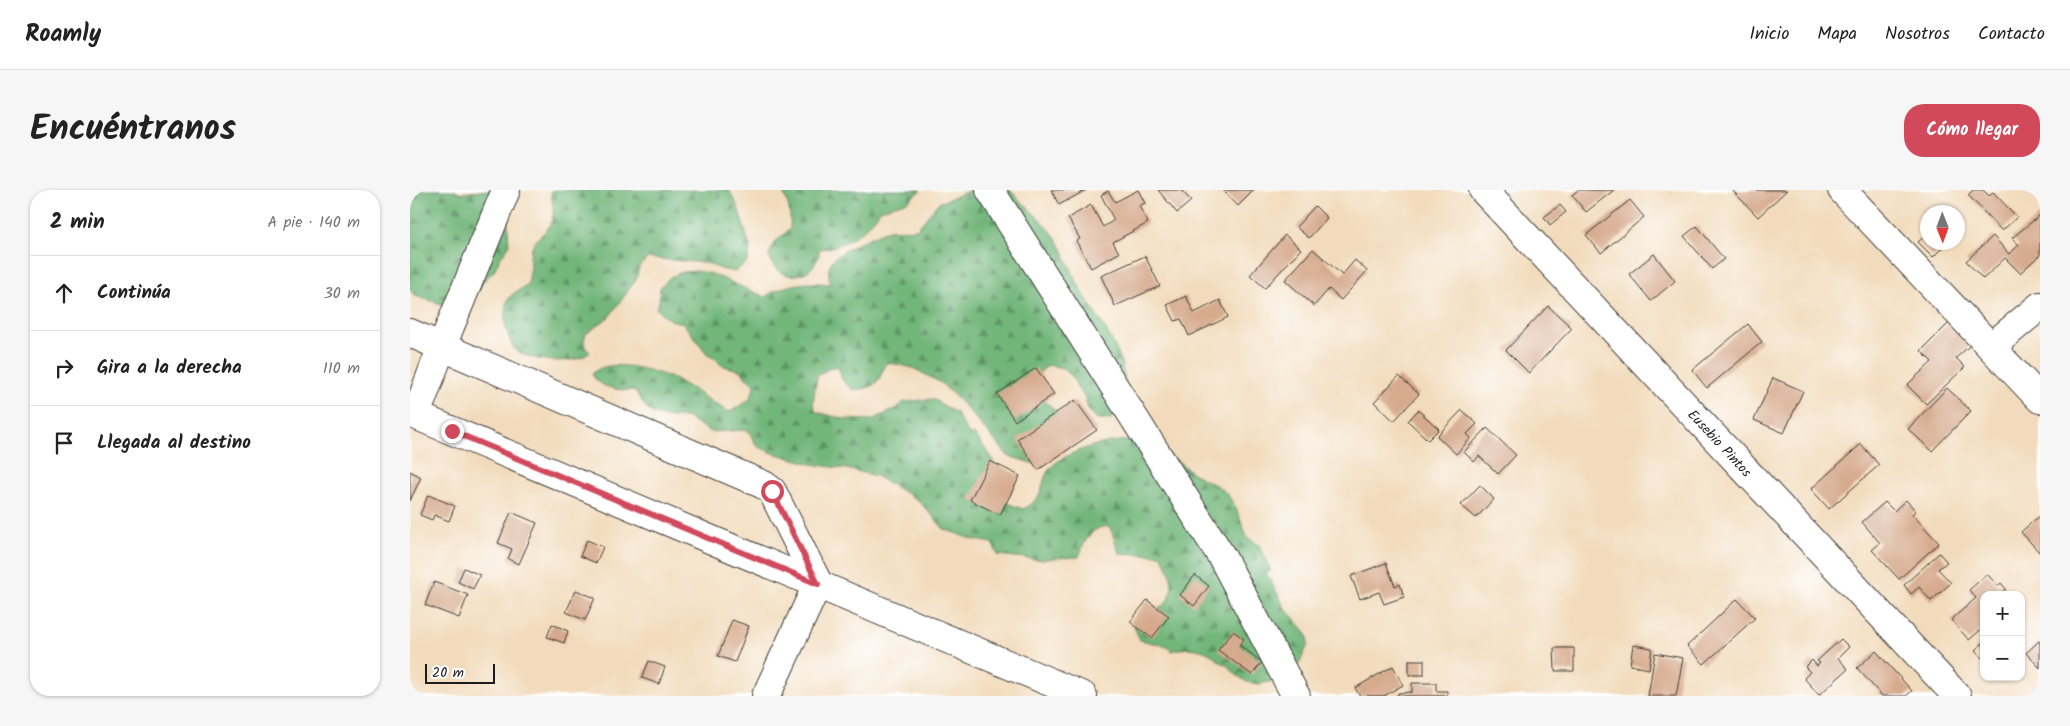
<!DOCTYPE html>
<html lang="es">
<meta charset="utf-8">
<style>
body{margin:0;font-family:Kalam,sans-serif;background:#f6f6f6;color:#222}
.controls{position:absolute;right:15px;bottom:15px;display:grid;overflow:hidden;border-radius:10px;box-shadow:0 1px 4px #0004}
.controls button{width:45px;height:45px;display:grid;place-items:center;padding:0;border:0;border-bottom:1px solid #e0e0e0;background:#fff;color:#222;font:25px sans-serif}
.compass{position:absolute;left:1510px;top:15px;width:45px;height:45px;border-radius:50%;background:#fff;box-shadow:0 1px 4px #0004;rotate:179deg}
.scale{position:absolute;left:15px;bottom:12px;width:70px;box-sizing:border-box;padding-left:5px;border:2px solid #1c1c1c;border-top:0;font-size:14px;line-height:18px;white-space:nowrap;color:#1c1c1c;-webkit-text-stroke:4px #fff;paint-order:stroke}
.stop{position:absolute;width:15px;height:15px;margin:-11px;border:4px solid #d1495b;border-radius:50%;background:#fff}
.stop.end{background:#d1495b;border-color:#fff;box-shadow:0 1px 5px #0008}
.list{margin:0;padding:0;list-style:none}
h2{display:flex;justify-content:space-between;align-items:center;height:65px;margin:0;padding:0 20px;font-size:21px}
h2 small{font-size:16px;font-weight:400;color:#767676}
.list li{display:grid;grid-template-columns:32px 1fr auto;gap:15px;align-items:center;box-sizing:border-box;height:75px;padding:0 20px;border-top:1px solid #e0e0e0}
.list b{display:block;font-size:19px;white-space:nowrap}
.list em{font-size:16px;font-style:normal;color:#767676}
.icon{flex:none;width:28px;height:28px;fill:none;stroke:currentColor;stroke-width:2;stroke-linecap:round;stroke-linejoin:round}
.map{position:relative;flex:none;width:1630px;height:506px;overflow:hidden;border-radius:20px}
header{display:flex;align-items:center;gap:30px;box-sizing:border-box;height:70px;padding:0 25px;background:#fff;border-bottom:1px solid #e0e0e0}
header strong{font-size:24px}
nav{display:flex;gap:28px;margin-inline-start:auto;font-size:18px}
.intro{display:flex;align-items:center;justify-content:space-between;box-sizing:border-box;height:120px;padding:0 30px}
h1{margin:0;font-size:35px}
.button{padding:12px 22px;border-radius:20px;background:#d1495b;color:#fff;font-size:18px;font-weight:700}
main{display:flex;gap:30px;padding:0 30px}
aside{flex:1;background:#fff;border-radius:20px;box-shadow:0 1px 4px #0004}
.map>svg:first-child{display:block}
</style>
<header>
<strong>Roamly</strong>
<nav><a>Inicio</a><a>Mapa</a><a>Nosotros</a><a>Contacto</a></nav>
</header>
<div class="intro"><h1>Encuéntranos</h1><a class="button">Cómo llegar</a></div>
<main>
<aside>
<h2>2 min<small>A pie · 140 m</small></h2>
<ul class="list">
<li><svg class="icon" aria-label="ahead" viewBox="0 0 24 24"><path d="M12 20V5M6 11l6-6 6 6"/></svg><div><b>Continúa</b></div><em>30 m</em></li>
<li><svg class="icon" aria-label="right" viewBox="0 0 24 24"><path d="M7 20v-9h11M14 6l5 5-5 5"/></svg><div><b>Gira a la derecha</b></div><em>110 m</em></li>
<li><svg class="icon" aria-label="arrive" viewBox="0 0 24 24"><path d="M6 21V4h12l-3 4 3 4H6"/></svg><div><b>Llegada al destino</b></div></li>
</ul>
</aside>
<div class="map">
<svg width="1630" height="506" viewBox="0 0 1630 506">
<defs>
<pattern id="forest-firs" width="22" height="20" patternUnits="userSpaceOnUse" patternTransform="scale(1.25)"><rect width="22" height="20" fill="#72b67a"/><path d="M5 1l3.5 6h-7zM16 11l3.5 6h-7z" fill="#5d9363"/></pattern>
</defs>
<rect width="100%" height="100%" fill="#fff"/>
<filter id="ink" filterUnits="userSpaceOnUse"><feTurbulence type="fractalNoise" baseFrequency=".02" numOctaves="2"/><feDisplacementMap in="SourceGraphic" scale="10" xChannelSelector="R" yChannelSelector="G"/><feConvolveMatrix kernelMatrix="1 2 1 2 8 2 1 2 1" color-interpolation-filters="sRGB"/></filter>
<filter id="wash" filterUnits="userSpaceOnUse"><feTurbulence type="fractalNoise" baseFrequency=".0096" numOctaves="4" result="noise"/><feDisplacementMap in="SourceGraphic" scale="20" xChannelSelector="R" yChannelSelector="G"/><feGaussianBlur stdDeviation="1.12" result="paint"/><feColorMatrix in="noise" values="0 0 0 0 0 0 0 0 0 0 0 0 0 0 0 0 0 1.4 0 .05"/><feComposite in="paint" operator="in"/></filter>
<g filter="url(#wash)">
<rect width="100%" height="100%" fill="#f2dbbc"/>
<g fill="url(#forest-firs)" stroke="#47694b">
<path d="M0,0H41L53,3L79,0L91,5L97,16L99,56L90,68L84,81L45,118L5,106L0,100Z"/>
<path d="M142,0H319L328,17L340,57L338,71L325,82L311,79L297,73L238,68L229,77L226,90L199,127L176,144L174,150L175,157L180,162C167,176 120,172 106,160C97,153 92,123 97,112C101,103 109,100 117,96C122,84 118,72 121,60C124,49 132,46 138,38C146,27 143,15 141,3Z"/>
<path d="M371,0H511L498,11L470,20C459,40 433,58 409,59C410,81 383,94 366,79C363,75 361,69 359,64L365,52L380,39C381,25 379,11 371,0Z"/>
<path d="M561,0H600C612,14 626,24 638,38C651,52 657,70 665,88C681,122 710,151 715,190C716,199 713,211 712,220L701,229H687L678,220L675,207L668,199L662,186L652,178L638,175L627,185L634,210L648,223L625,274L598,266L552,213L531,193L503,178L477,172C466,194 469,198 442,200L432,190L428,176L420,178L407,186L403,213L406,222L434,229L462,230L487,218L494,212L523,209L546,223L560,246L564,244L581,266L586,279L588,305L599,314L613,319C617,317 622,314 625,310C637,297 629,285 647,272C667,257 715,245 739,253C756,259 771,275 786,285C795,291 809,295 816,303C827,316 831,331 837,347L849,355L861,381L856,382L875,418L895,441L898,447V455L885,482L863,491L850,494L837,492L825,484L816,474C810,473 807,469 802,465C789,457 775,457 761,461L757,456L730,450L724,437C728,433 731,428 735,425C740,422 748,420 753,416C768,401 761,380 751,365L709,363L700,337C682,334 674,352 669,367L642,368L632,370L588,365L582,353L561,349L534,339L508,310L466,286L437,279L401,274L360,262L347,256L338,240L301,242L276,227H258L244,224L238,220L224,200C209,201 189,198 182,184C198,165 251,182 270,192C288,201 302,214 320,222L340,209L345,195L335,187L332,181L311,175L306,169L299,166L272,132C261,133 254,126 246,118L249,112L250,98L260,87L272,82L287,81L302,84L355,107C372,94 398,91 420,94C419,87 417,77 422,71C428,62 469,42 479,40C488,39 498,40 507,39L528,13Z"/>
</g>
<g id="blocks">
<g fill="#d6aa8d">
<path d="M641,0H676L649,15Z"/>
<path d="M728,0L735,13L729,16L738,33L703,52L709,63L681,78L666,51L670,49L658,28L681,15L693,37L704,30L691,5L698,1L705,12Z"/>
<path d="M748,0H771L781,11L767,23Z"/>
<path d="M813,0H844L828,16Z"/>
<path d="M1168,0H1204L1176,22L1162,5Z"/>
<path d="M1322,0H1377L1348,27Z"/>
<path d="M1563,0H1573L1579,6L1583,2L1607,27L1592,41L1558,5Z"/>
<path d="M1220,10L1234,27L1191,63L1176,45Z"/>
<path d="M1150,15L1156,22L1140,35L1134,27Z"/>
<path d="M905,16L917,28L899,48L886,37Z"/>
<path d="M1630,25V65L1610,83L1595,68L1573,89L1556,71L1583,46L1599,64L1609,55L1602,48Z"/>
<path d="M1287,36L1314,69L1302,79L1274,46Z"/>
<path d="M1518,43V52H1538L1523,67L1508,52Z"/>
<path d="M875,45L891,59L855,98L840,85Z"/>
<path d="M903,59L932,85L945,70L957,81L931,110L919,99L904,116L875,90Z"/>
<path d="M1244,64L1265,91L1241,111L1219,84Z"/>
<path d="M735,66L750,96L705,116L691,86Z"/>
<path d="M776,106L784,123L810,110L818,127L779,146L771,129L765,131L757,115Z"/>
<path d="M1138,116L1162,138L1119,183L1096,160Z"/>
<path d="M1545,127L1566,150L1546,168L1555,177L1516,214L1497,195L1522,172L1511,161Z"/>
<path d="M1338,134L1352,152L1297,198L1282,180Z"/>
<path d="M626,178L644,204L605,231L587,204Z"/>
<path d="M989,186L1009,204L984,231L964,212Z"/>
<path d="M1363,188L1393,201L1374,243L1344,230Z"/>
<path d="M1537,198L1561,221L1522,261L1498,239Z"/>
<path d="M665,210L687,240L628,280L607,249Z"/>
<path d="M1008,220L1029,239L1018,250L998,231Z"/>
<path d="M1052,220L1067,234L1057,244L1061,248L1046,264L1027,246Z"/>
<path d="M1077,238L1106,265L1088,284L1069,266L1064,272L1054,262Z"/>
<path d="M1451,254L1469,275L1419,319L1401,299Z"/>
<path d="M580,271L610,286L590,325L560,310Z"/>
<path d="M0,281L11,287L0,311Z"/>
<path d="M1070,295L1084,309L1066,328L1051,315Z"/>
<path d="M18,305L45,316L39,331L24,325L22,330L10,325Z"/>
<path d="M1496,310L1506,321L1502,324L1529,353L1489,389L1462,360L1470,353L1452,332L1475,312L1484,321Z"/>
<path d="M101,322L127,333L109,374L98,369L102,359L88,353Z"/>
<path d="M1630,325V363L1611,342Z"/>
<path d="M177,350L193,357L186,373L170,366Z"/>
<path d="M1529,363L1537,372L1528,379L1541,393L1521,411L1509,397L1501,404L1494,395Z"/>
<path d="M976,373L985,396L990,394L994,407L974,414L969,402L950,409L941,386Z"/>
<path d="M54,378L70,385L63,399L48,392Z"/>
<path d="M1577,384L1588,396L1591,393L1596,399L1590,405H1574V437L1559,450L1541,430L1566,408L1559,400Z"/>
<path d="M785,385L799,396L784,416L770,405Z"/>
<path d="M24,392L58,405L49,428L15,415Z"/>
<path d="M166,400L185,408L175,430L156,422Z"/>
<path d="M1327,409L1345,428L1294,474L1277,456Z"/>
<path d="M737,410L759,426L742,448L720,432Z"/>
<path d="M322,430L339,436L325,472L308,466Z"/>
<path d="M142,434L158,441L154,453L137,447Z"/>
<path d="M823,441L834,449L829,455L852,472L842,485L808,460Z"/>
<path d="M1431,449L1439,457L1428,468L1438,479L1409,505L1394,488L1400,482L1395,477L1402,470L1407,476L1410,473L1407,471Z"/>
<path d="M1629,451L1630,452V478L1616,463Z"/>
<path d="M1574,452V470L1565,460Z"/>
<path d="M1223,455L1242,458L1239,479L1220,475Z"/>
<path d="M1144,458H1164V481H1145Z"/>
<path d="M1466,461L1502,501L1496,506H1472L1447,478Z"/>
<path d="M1245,463L1273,468L1266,506H1238Z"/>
<rect x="999" y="470" width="15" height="15"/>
<path d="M239,471L255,477L249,494L232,488Z"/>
<path d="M983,476L993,495L974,506H950L945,498Z"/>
<path d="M1002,493H1026V501H1037V506H988V503L1002,502Z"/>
</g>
</g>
</g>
<g filter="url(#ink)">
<use href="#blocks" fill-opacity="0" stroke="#3c3934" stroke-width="1"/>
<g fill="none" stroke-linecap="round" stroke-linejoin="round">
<defs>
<g id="minor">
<path d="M580,0L812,367L886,506"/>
<path d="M1073,0L1547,506"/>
<path d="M1432,0L1630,209"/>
<path d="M0,143L354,295L362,301L408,393L356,506"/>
<path d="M1582,156L1630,116"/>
<path d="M0,223L673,506"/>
<path d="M6,225L32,156L96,0"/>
</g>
</defs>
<use href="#minor" stroke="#3c3934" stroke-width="30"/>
<use href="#minor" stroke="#fff" stroke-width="28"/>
</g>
</g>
<g fill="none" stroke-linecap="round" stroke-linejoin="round" filter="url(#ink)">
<path stroke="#d1495b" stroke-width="6" d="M42,241L408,394L362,301"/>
</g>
<g text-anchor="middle" stroke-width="4" stroke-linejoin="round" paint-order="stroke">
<g font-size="14" fill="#1c1c1c" stroke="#fff">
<text transform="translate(1310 253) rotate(47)" y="5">Eusebio Pintos</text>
</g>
</g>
</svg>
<div class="controls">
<button>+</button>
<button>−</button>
</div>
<svg class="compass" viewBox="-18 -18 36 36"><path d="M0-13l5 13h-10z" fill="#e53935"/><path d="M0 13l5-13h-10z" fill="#767676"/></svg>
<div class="scale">20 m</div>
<div class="stop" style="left:362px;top:301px"></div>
<div class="stop end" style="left:42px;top:241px"></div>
</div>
</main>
